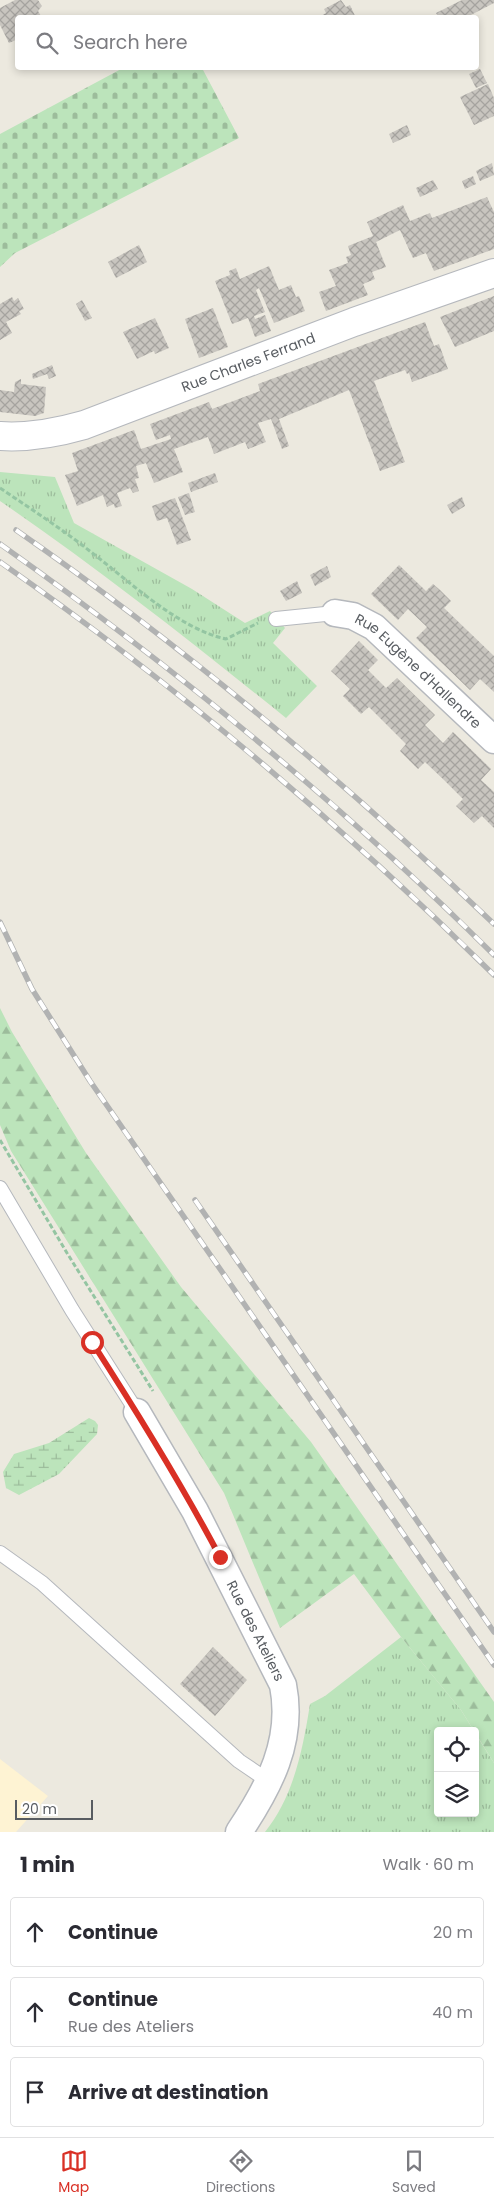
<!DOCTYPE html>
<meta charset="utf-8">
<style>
body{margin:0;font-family:Poppins,sans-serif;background:#f2f2f3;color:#2b2b33}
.controls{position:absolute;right:15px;bottom:15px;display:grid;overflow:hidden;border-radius:5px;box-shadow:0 2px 8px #0003}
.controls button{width:45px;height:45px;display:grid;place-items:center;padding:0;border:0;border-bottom:1px solid #e1e1e2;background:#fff;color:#2b2b33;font:25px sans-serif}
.scale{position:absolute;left:15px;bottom:12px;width:78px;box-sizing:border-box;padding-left:5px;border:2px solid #585c61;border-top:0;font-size:14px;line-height:18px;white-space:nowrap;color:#585c61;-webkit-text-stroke:4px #fff;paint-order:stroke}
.stop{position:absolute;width:15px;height:15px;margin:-11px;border:4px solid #d93025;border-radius:50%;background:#fff}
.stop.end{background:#d93025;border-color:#fff;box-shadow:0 1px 5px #0008}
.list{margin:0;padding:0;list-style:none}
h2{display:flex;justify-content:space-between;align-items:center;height:65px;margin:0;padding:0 20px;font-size:21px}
h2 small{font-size:16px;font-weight:400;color:#7c7c81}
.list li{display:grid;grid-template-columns:32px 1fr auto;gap:15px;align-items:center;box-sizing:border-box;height:70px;margin:0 10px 10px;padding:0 10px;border:1px solid #e1e1e2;border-radius:5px}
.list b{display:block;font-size:19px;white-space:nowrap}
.list p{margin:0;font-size:16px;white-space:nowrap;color:#7c7c81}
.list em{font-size:16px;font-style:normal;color:#7c7c81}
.icon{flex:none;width:28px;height:28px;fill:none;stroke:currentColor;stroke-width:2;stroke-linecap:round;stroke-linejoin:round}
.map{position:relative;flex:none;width:494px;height:1832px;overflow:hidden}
.search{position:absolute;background:#fff;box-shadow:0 2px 8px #0003;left:15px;right:15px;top:15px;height:55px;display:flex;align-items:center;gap:12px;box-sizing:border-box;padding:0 18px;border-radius:5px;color:#7c7c81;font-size:19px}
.sheet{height:305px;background:#fff}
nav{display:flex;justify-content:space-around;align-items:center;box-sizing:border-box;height:70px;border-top:1px solid #e1e1e2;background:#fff;font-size:14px;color:#7c7c81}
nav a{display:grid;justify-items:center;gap:2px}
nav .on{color:#d93025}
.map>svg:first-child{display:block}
</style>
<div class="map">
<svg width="494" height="1832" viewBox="0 0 494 1832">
<defs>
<pattern id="grass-tufts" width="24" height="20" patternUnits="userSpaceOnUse" patternTransform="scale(1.25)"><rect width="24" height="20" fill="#bce4bb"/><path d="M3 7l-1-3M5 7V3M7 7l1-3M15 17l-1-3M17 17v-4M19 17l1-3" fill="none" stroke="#9cbc9b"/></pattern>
<pattern id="forest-firs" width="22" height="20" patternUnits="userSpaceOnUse" patternTransform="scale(1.25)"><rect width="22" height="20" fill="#bce4bb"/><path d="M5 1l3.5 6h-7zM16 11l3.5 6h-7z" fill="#9cbc9b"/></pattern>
<pattern id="wetland-marsh" width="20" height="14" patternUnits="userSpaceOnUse" patternTransform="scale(1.25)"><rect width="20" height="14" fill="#bce4bb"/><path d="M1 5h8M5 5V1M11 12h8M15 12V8" fill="none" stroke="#9cbc9b"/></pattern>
<pattern id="cemetery-stones" width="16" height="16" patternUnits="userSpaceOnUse" patternTransform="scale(1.25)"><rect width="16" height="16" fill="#bce4bb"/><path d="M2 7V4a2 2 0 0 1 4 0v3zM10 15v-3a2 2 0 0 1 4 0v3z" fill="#9cbc9b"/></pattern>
<pattern id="building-cross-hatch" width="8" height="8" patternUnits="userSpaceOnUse" patternTransform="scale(1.25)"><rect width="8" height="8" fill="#c8c5bf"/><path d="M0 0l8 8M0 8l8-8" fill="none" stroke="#a5a39f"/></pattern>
</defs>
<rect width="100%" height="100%" fill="#ece9df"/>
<path fill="#fef3d3" d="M0,1759L48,1796L16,1832H0Z"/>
<g fill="url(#grass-tufts)">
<path d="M0,472L55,477L74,523L192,589L245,623L270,611L285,628L273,643L317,686L286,718C193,643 99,569 0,501Z"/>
<path d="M401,1637L461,1710L474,1731H438V1813H475V1733L494,1763V1832H265C294,1796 303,1748 310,1704L325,1696Z"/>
</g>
<path fill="url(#forest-firs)" d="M0,1008L12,1032L86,1153L181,1287L311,1442L494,1702V1763L461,1710L401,1637L354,1574L280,1628L224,1493L11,1151L0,1125Z"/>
<path fill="url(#wetland-marsh)" d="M89,1418L95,1421L98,1425L97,1434L59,1474L19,1495L6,1488L3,1472L14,1454L49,1443Z"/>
<path fill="url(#cemetery-stones)" d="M123,68H202L239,138L15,253L0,267V134Z"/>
<g fill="url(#building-cross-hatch)">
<path d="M15,0H38L42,6L38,11L41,16L18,18V39L9,43L0,25V8Z"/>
<path d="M341,0L346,7L350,5L356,18H318L326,13L324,9Z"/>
<path d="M462,0H494V3L465,18H439L436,13Z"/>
<path d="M480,69L487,83L476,88L469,74Z"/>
<path d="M488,84L494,98V116L474,125L460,97Z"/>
<path d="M407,125L411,135L393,143L389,134Z"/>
<path d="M492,163L494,175L480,181L476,171Z"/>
<path d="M473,176L476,184L465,189L462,181Z"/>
<path d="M433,180L438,189L420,197L416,188Z"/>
<path d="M487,197L494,212V249L434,271L426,253L413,258L400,230L376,242L386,267L372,272L375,279L363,284L368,295L326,311L319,292L336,286L329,270L348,263L346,257L351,255L348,246L373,236L367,222L403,205L410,221L430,213L432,218Z"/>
<path d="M139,245L147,262L116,278L108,262Z"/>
<path d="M269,266L279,290L291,285L296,297L299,296L305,311L274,323L259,288L256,290L265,312L254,316L255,319L265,315L271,331L255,337L248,318L232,324L215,281L230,275L229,271L236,268L240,279Z"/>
<path d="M494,296V331L455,347L440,317Z"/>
<path d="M12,297L14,301L18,298L24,309L19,311L21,314L6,322L12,333L0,340V304Z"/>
<path d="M82,300L92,318L85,321L76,304Z"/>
<path d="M213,308L228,347L199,358L185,319Z"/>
<path d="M155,318L169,348L155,354L154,351L137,359L123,332Z"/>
<path d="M425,322L434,346L439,344L448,369L412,382L409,373L407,374L405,370L374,381L405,462L380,471L349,390L279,419L289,446L282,449L271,419L258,423L266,442L248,449L245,442L214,454L208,437L174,449L183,472L154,483L146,463L136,466L139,478L135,479L139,491L133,493L130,488L117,493L122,506L115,508L114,504L107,507L103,495L77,506L65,475L78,471L72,453L134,430L141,449L171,439L170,435L156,440L150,424L209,402L212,409L260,391L258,384Z"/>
<path d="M52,365L56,376L49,379L47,374L33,379L32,374Z"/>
<path d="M21,379V384L46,387L44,413L35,416L0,412V390L14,392L15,382Z"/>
<path d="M215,473L218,482L191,492L188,483Z"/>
<path d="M189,493L195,512L185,515L178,497Z"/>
<path d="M462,497L465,506L452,514L447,505Z"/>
<path d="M175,498L191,540L177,545L167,518L157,521L152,506Z"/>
<path d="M399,565L426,591L433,584L440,590L451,601L444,608L494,656V692L480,679L470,690L416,638L427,627L408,609L398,620L371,594Z"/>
<path d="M327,566L331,577L315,586L310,575Z"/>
<path d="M297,581L302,593L286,601L280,591Z"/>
<path d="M359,641L378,660L368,670L386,688L397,678L435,715L425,725L443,743L453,732L491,769L481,780L494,792V828L482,816L474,823L456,806L463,799L444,780L425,762L418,769L400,751L406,744L369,707L361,714L343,696L350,689L331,671Z"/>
<path d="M213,1647L247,1680L215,1716L180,1684Z"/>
</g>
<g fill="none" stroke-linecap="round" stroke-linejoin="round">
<defs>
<g id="service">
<path d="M276,619L335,613"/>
<path d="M0,1188L72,1310L137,1412"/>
<path d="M0,1553L42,1583L239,1761L270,1782"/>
</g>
<g id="minor">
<path id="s1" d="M335,613L353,616L374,627L494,740"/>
<path id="s2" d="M137,1412L195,1511L283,1685C294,1741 269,1787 239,1832"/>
</g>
<g id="tertiary">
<path id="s3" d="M0,436C30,438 56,433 84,425L354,322L494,273"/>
</g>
</defs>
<use href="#service" stroke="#b5b8bd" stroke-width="16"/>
<use href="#minor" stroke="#b5b8bd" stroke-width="29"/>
<use href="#tertiary" stroke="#b5b8bd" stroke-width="30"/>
<g stroke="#94c5a2" stroke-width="3" stroke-dasharray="5 2.5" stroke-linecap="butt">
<path d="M0,488C31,509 62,529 91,552C129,581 179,629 226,639L258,623"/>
<path d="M0,1140L67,1253L153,1391"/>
</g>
<use href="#service" stroke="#fff" stroke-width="14"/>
<use href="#minor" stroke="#fff" stroke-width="26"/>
<use href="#tertiary" stroke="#fff" stroke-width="28"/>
<defs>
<g id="rail">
<path d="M16,530C186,648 344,781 494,924"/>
<path d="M0,544C175,668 342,804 494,955"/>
<path d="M0,562C176,685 341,824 494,975"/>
<path d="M0,922L32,989L90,1081L494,1665"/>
<path d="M195,1200L494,1632"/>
</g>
</defs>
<use href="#rail" stroke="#b1b2b2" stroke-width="5.5"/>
<use href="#rail" stroke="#fff" stroke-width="4" stroke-dasharray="11" stroke-linecap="butt"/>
</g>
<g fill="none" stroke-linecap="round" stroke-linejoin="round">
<path stroke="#d93025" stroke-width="6" d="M92,1342C137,1412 181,1483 220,1557"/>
</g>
<g text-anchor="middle" stroke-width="4" stroke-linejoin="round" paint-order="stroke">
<g font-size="14" fill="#585c61" stroke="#fff">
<text dy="5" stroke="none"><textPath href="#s3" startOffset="261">Rue Charles Ferrand</textPath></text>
<text dy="5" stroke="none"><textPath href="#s1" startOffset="104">Rue Eugène d'Hallendre</textPath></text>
<text dy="5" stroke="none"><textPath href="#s2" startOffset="249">Rue des Ateliers</textPath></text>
</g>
</g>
</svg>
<div class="controls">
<button><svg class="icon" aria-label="locate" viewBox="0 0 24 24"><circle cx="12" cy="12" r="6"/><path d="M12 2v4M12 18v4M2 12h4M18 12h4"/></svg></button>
<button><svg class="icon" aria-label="layers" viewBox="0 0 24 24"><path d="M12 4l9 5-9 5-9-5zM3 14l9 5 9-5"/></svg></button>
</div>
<div class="scale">20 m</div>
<div class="stop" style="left:92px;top:1342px"></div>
<div class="stop end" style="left:220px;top:1557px"></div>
<div class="search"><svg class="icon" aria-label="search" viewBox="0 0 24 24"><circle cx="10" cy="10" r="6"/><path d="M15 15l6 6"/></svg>Search here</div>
</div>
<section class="sheet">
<h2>1 min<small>Walk · 60 m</small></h2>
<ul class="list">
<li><svg class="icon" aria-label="ahead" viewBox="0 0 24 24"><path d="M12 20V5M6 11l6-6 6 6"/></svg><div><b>Continue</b></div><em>20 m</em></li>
<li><svg class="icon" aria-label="ahead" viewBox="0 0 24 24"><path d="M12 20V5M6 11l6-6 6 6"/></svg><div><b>Continue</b><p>Rue des Ateliers</p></div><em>40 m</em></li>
<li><svg class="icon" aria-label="arrive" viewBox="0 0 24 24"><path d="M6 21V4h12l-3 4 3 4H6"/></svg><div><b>Arrive at destination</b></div></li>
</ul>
</section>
<nav>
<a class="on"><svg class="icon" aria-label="map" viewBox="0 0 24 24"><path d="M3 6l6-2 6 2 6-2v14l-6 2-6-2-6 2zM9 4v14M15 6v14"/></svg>Map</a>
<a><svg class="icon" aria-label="directions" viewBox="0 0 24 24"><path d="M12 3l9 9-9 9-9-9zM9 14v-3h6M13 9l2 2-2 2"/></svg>Directions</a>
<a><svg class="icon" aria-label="saved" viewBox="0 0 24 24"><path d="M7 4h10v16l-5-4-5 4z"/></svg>Saved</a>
</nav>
